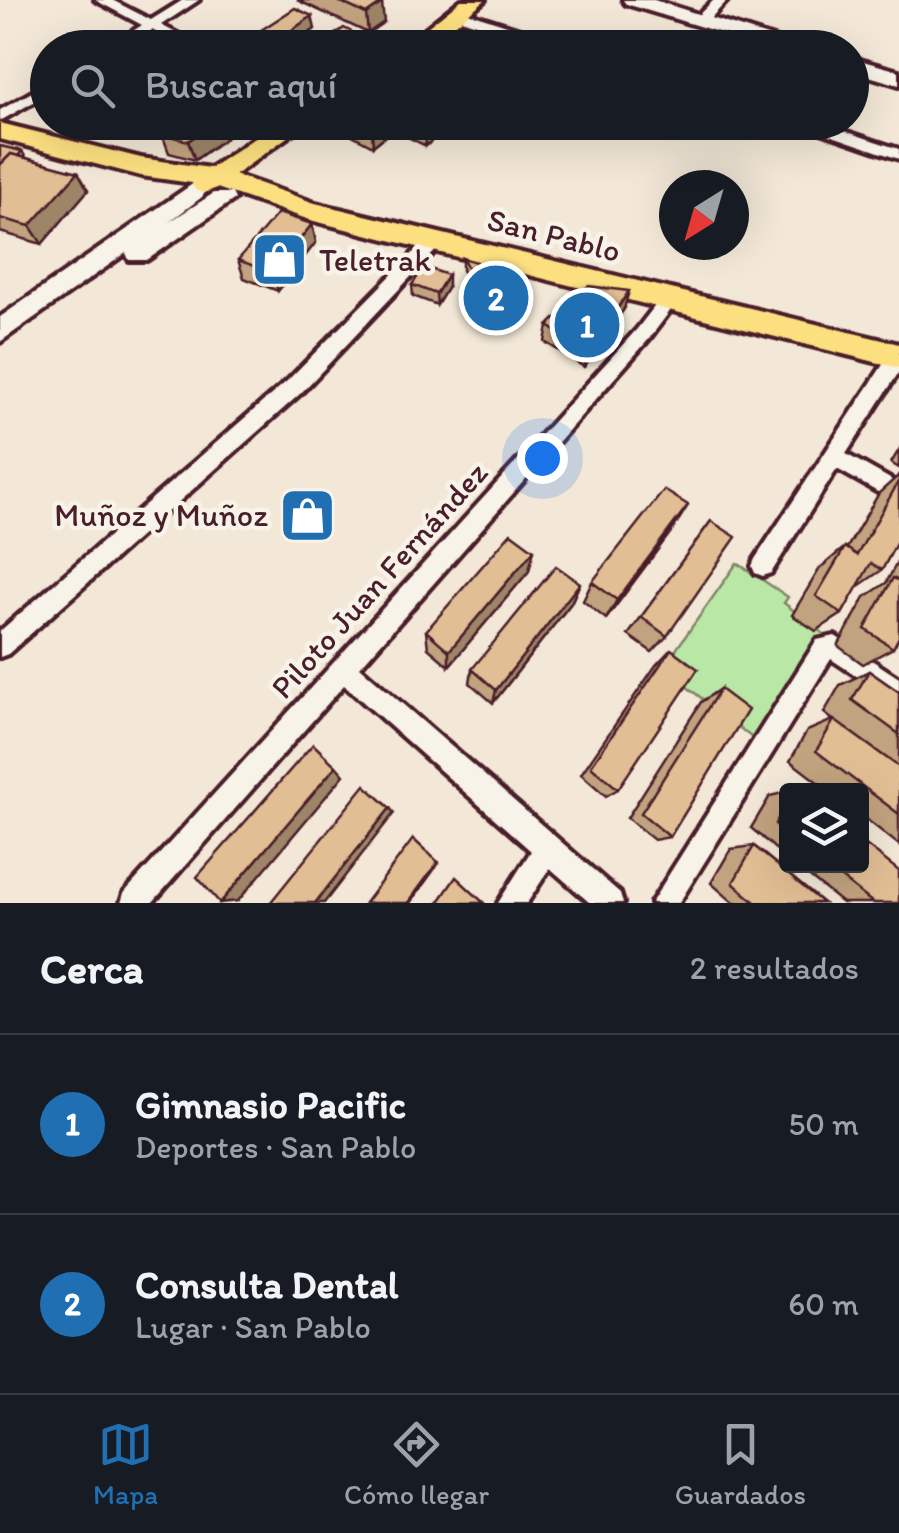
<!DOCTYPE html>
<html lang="es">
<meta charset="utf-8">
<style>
body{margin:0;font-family:Itim,sans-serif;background:#20242c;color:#f1f3f6}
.controls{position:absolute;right:30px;bottom:30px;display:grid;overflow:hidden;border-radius:10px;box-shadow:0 10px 40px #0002}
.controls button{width:90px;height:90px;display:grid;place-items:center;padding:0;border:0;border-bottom:2px solid #363941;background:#171b24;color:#f1f3f6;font:50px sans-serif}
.compass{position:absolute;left:659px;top:170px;width:90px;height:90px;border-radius:50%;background:#171b24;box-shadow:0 10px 40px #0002;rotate:217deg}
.you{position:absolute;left:542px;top:458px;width:35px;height:35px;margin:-25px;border:8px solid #fff;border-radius:50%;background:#1a73e8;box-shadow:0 0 0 15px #1a73e833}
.badge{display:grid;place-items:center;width:65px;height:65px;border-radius:50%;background:#1f6fb2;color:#fff;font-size:32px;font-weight:700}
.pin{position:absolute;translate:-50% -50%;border:5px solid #fff;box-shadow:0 2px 10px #0006}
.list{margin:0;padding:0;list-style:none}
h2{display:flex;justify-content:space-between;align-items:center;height:130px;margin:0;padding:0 40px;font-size:42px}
h2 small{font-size:32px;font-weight:400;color:#9ea1a6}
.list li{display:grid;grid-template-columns:65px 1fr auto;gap:30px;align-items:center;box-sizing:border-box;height:180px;padding:0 40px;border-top:2px solid #363941}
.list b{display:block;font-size:38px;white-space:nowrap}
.list p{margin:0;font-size:32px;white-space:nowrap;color:#9ea1a6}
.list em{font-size:32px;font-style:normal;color:#9ea1a6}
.icon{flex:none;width:55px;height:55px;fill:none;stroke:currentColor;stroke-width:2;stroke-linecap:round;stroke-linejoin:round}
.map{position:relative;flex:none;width:899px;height:903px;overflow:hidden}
.search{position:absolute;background:#171b24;box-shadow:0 10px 40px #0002;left:30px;right:30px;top:30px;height:110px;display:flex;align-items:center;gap:25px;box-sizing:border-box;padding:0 35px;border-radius:55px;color:#9ea1a6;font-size:38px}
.sheet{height:490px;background:#171b24}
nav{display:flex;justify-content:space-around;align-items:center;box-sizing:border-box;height:140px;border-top:2px solid #363941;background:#171b24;font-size:28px;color:#9ea1a6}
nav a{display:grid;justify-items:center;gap:5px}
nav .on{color:#1f6fb2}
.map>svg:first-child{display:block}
</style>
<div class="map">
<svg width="899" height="903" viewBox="0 0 899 903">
<rect width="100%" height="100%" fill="#f3e8d7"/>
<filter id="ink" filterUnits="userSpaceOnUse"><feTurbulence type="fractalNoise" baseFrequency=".01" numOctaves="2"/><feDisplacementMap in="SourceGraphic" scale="20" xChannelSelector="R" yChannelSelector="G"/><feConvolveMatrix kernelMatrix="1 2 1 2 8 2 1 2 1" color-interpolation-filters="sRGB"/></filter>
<g filter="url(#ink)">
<path fill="#b9e8a6" stroke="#828468" stroke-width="2.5" d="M737,563L788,597L784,603L824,634L756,741L663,668Z"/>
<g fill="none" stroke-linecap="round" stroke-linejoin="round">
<defs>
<g id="street">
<path d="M95,0H112L151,20L183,0H199L161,25L204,48H185L152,30L124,48H107L142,25Z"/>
<path d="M714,0H728L706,23H696V17Z"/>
<path d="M457,9L570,45L572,48H550L452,16L450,13Z"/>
<path d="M48,83V94L0,121V110Z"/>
<path d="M792,122H817L899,149V159Z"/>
<path d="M434,236L440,238V246L301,393L8,654L0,657V631L287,381L428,238Z"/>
<path d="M670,292L679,299L649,339L360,667L620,893L623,903H590L550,868L527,903H498L531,851L344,685L152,903H121L124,893L637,329L664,294Z"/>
<path d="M899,349V372L846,454L899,484V504L837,469L771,573L763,576L755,573L752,566L755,559L892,351Z"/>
<path d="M835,636L899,678V704L831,659L679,903H651L817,640Z"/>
</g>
<g id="secondary">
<path d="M623,0H654L805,48H771L626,4Z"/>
<path d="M852,58L899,71V85L852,71Z"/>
<path d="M194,183L202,185L206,191L202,197L169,222L214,193H232L235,199L147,260H129L126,253L0,342V317Z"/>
</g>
<g id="primary">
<path d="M461,0H485L427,48H401Z"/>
<path d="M278,122H308L235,175L315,203L899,344V368L310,220L217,188L204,193L195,190L192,183L141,176L0,139V123L141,158L210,168Z"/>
</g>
</defs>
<use href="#street" stroke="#4a1f2b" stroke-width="8"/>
<use href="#secondary" stroke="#4a1f2b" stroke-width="8"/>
<use href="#primary" stroke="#4a1f2b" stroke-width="8"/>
<use href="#street" fill="#f7f3e8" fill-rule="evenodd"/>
<use href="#secondary" fill="#f7f3e8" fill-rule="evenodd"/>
<use href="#primary" fill="#fce080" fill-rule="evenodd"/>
</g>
<g fill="#c2a37f" stroke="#4a1f2b" stroke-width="2.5">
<path d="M297,0H376L384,22L368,33Z"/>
<path d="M315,29L288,48H248L246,40Z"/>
<path d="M364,38L365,48H329L328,39Z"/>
<path d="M248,122L195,160L169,153L162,134Z"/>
<path d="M334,122H445V129L426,146L393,130L373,146L335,126Z"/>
<path d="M0,146L22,151L26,158L78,172L88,190L42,244L0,232Z"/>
<path d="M312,224L316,242L278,291L244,278L238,260Z"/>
<path d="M462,258L518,286L508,316L484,310L462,270Z"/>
<path d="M412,285L448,287L437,305L413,296Z"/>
<path d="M624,309L584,367L545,342L548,326Z"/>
<path d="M899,450V468L891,463Z"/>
<path d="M899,475V538L882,570L857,587L842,614L816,631L792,615L820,568L845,547L847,548L879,493Z"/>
<path d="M688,505L673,529L606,619L583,601L592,582Z"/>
<path d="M711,521L667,636L652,652L628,635Z"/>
<path d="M899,559V637L893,648L863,664L838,646L865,597L886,583Z"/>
<path d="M529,571L449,666L428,648L426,631Z"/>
<path d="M580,583L571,603L493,703L470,683L472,669Z"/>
<path d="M671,649L618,789L606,796L581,774L656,665Z"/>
<path d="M869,671L899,692V845L862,816V790H828L790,761L807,731L833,720L824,713L840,685Z"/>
<path d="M720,689L670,837L654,840L627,818L701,702Z"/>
<path d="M786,792V858L751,828L770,796Z"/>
<path d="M754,846L823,903H734L711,883L731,849Z"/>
<path d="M796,866H862L899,903H842Z"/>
</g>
<g fill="#9e8568" stroke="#4a1f2b" stroke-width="2.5">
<path d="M382,3L384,22L368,33L366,14Z"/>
<path d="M312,16L315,29L288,48H266Z"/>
<path d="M364,38L365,48H350Z"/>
<path d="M216,122H248L195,160L188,141Z"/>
<path d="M385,122H392L393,130L373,146L372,133Z"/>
<path d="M431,122H445V129L426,146L425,127Z"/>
<path d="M78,172L88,190L42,244L30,226Z"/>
<path d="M312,224L316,242L278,291L273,273Z"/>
<path d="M519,274L518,286L508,316L509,304Z"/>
<path d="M448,275V287L437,305L436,294Z"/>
<path d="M629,291L624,309L584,367L588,351Z"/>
<path d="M688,505L673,529L606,619L617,600Z"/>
<path d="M534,550L529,571L449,666V651Z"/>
<path d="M580,583L571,603L493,703L496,690Z"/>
<path d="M336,766L344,775L238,901L220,903Z"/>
<path d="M390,808L394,813L324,903H315Z"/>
<path d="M438,862L439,863L410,903H408Z"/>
</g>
<g fill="#e2be94" stroke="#4a1f2b" stroke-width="2.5">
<path d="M336,0H376L382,3L366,14Z"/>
<path d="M295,8L312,16L266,48H261L246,40Z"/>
<path d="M344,28L364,38L350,48H344L328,39Z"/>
<path d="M179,122H216L188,141L162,134Z"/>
<path d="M352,122H385L372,133Z"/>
<path d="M416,122H431L425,127Z"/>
<path d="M0,146L22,151L18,156L11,154L0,165Z"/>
<path d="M11,154L78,172L30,226L0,218V165Z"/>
<path d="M278,213L312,224L273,273L238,260Z"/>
<path d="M462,258L519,274L509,304L485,298Z"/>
<path d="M424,267L448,275L436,294L412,285Z"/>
<path d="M588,286L629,291L588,351L548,326Z"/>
<path d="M899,481V538L882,570L871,563L842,614L816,596L845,547L857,555Z"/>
<path d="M664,490L688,505L617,600L592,582Z"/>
<path d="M711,521L736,537L667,636L641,617Z"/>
<path d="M511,533L534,550L449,651L426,631Z"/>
<path d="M556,566L580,583L496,690L472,669Z"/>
<path d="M893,578L899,581V637L893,648L865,629Z"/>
<path d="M671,649L698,669L618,789L591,766Z"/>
<path d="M869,671L899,692V734L852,700Z"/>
<path d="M720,689L748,710L670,837L641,813Z"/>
<path d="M834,720L899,767V814L816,751Z"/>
<path d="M313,744L336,766L220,903L197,877Z"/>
<path d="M365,785L390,808L315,903H270Z"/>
<path d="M786,804V833L775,824Z"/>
<path d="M413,839L438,862L408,903H365Z"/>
<path d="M862,842L899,871V903H873L826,866H862Z"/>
<path d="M754,846L823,903H756L733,883Z"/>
<path d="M456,877L484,903H438Z"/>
</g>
</g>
<defs>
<symbol id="shop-square" viewBox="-11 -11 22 22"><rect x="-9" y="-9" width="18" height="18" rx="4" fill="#1f6fb2" stroke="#f7f3e8"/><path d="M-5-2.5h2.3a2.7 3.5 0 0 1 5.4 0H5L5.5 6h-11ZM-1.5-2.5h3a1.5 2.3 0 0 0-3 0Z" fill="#fff"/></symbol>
</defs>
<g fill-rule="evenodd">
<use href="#shop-square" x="248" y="228" width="63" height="63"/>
<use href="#shop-square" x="276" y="484" width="63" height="63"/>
</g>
<g text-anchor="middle" stroke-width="9" stroke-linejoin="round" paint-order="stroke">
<g font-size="32" fill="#4a1f2b" stroke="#f7f3e8">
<text transform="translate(554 235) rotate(14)" y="11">San Pablo</text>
<text transform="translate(379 580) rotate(-48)" y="11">Piloto Juan Fernández</text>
</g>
<g font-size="32" fill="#4a1f2b" stroke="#f7f3e8" text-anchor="start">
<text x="319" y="271">Teletrak</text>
<text x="268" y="526" text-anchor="end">Muñoz y Muñoz</text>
</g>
</g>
</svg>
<div class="controls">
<button><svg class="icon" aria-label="layers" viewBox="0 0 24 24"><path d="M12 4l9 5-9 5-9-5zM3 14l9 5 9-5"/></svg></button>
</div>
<svg class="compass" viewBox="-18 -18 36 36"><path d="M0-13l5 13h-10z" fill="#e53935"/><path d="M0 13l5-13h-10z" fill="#9ea1a6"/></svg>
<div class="you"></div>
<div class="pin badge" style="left:587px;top:325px">1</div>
<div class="pin badge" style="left:496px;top:298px">2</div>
<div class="search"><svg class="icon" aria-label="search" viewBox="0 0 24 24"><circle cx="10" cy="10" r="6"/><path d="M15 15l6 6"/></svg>Buscar aquí</div>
</div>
<section class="sheet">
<h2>Cerca<small>2 resultados</small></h2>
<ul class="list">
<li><span class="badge">1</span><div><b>Gimnasio Pacific</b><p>Deportes · San Pablo</p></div><em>50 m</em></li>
<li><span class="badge">2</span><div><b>Consulta Dental</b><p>Lugar · San Pablo</p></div><em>60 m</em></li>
</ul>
</section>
<nav>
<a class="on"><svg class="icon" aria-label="map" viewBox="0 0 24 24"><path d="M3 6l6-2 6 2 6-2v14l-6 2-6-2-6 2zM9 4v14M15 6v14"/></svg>Mapa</a>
<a><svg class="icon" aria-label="directions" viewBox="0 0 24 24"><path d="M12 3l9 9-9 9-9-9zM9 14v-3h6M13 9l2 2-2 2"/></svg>Cómo llegar</a>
<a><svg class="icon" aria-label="saved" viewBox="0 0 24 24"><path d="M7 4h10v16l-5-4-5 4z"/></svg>Guardados</a>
</nav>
